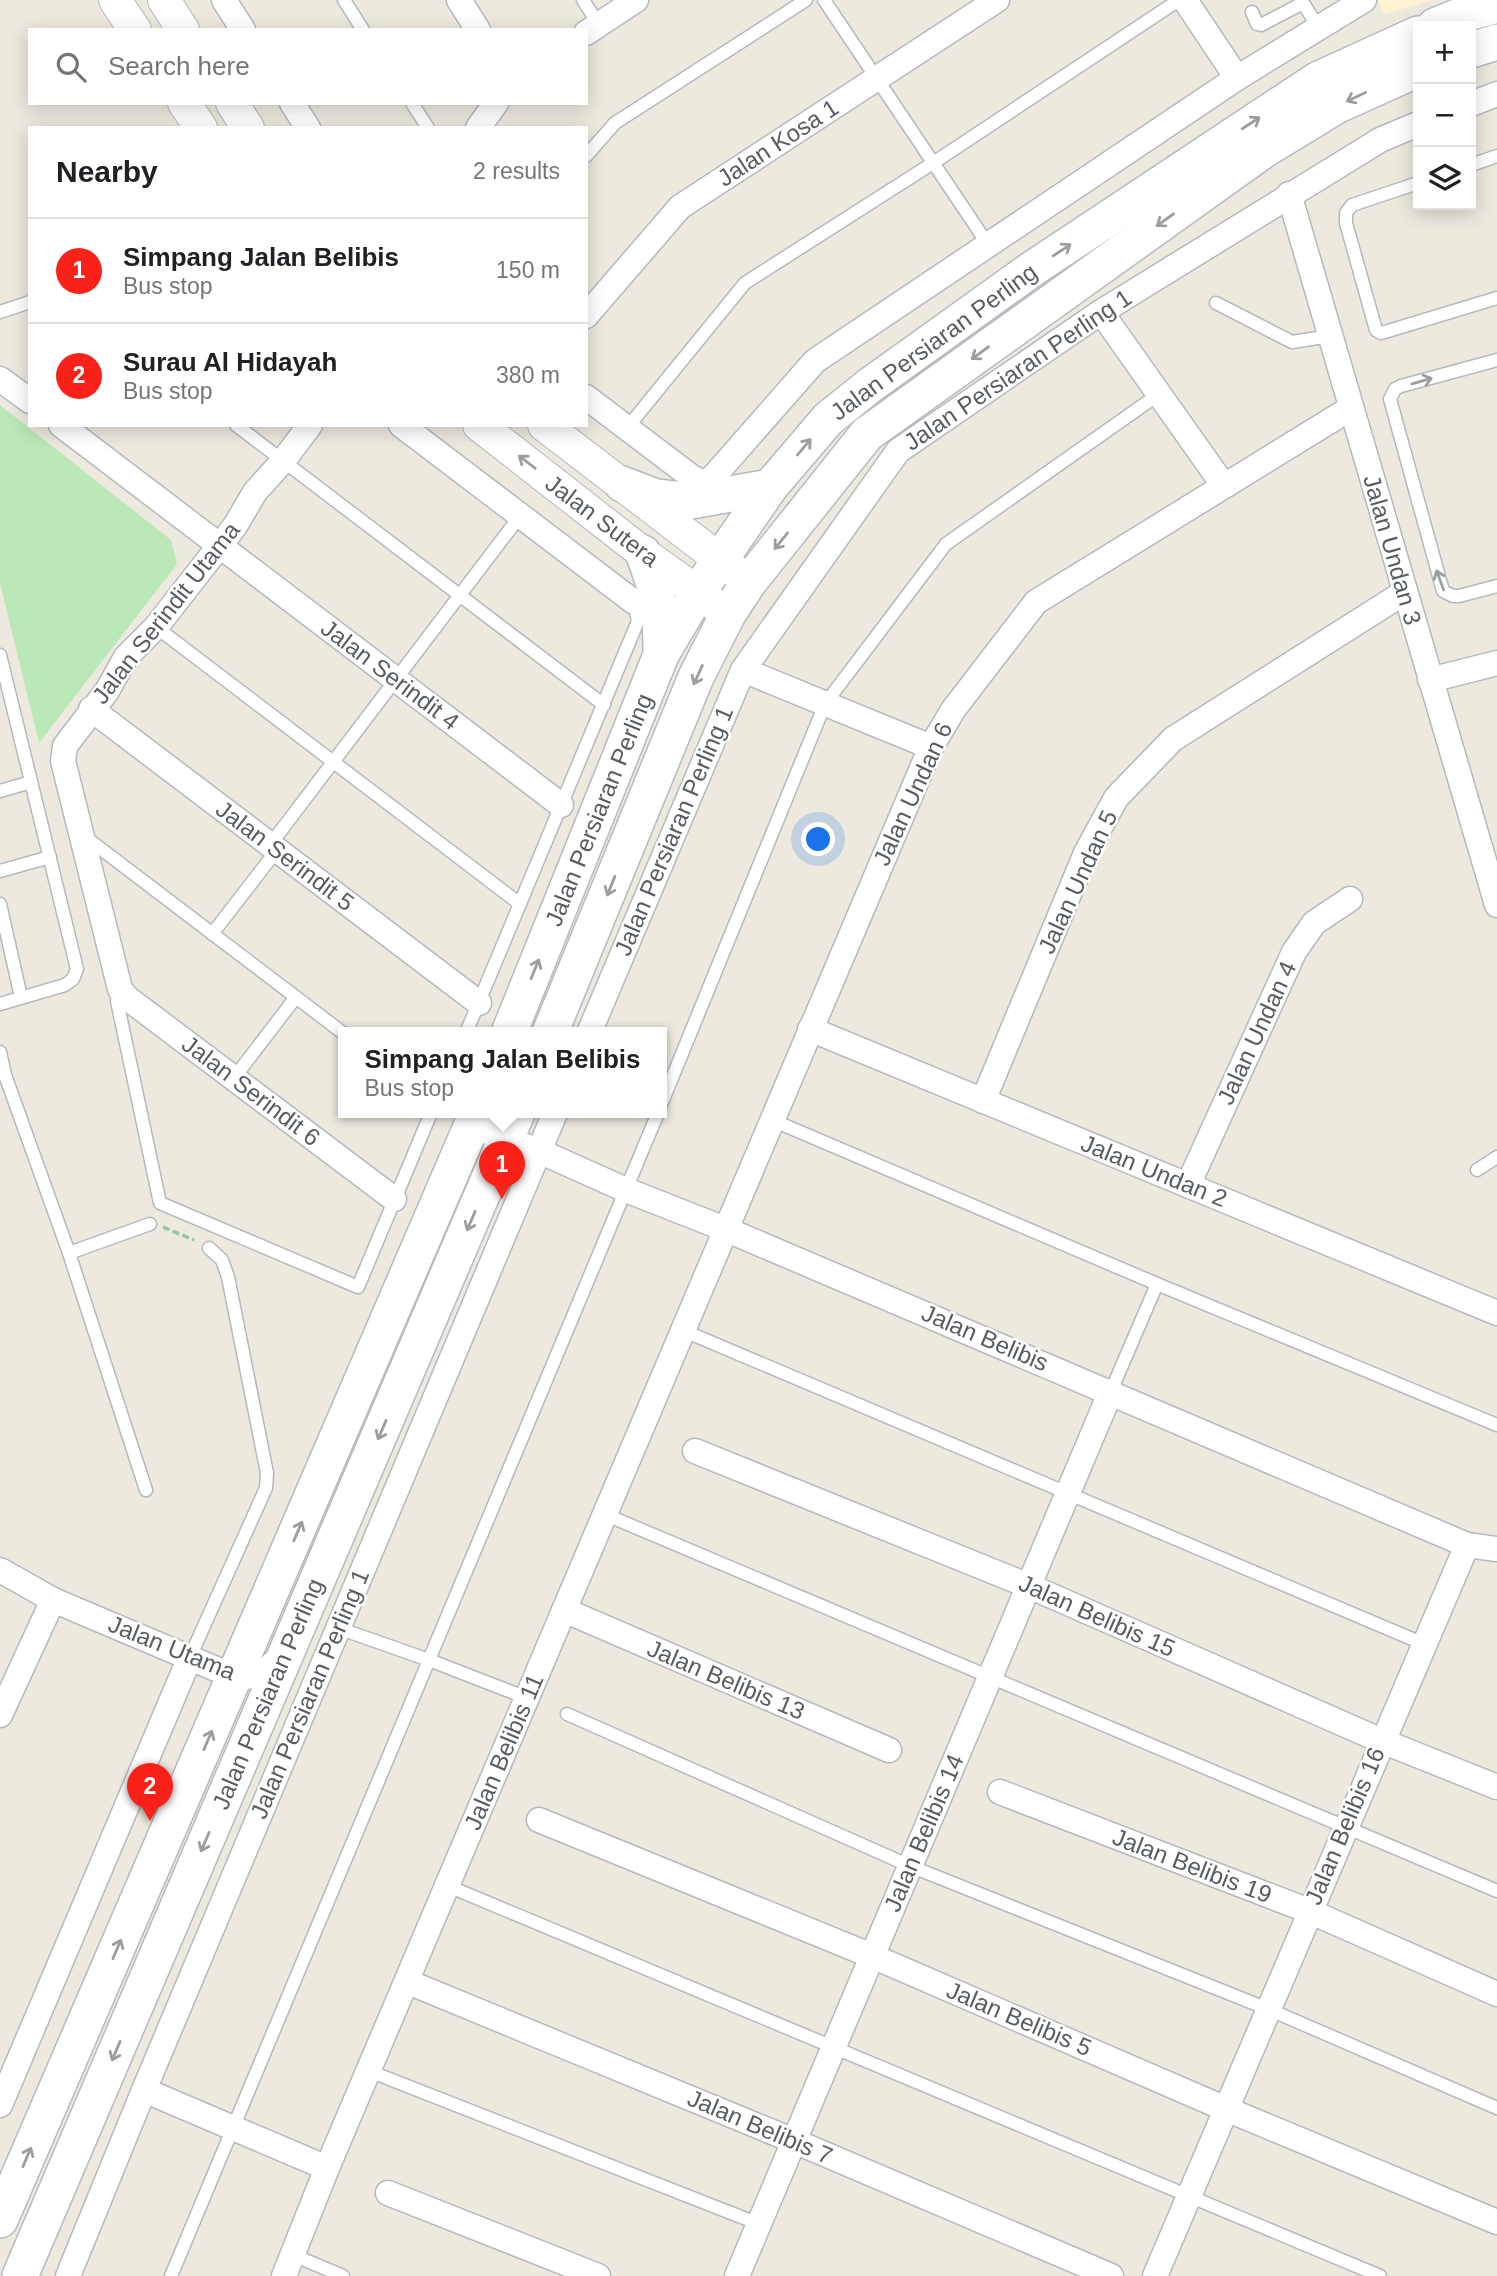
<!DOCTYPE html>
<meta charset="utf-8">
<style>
body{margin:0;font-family:Helvetica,sans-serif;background:#f2f2f2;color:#202124}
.controls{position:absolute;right:21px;top:21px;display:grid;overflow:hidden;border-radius:0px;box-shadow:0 4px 18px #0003}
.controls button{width:63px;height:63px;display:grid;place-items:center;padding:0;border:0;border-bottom:2px solid #e0e0e0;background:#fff;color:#202124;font:35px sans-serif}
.you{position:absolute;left:819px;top:840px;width:24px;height:24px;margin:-18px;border:5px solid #fff;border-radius:50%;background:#1a73e8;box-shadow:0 0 0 10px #1a73e833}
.badge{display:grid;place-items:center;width:46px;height:46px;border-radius:50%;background:#fa2119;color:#fff;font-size:23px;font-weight:700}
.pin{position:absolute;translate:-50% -58px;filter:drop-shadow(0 2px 4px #0008)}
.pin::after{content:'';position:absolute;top:37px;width:24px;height:21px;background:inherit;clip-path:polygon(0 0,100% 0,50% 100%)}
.popup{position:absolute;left:338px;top:1027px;width:329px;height:91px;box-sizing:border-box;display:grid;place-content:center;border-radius:0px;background:#fff;filter:drop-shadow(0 2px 5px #0005);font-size:23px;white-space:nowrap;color:#757577}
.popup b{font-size:26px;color:#202124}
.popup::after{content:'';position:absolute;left:50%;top:100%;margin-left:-14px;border:14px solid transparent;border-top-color:#fff}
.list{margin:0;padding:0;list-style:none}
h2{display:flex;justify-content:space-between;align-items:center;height:91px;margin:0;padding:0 28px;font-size:30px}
h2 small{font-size:23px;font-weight:400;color:#757577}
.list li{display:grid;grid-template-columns:46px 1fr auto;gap:21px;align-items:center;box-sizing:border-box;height:105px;padding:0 28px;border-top:2px solid #e0e0e0}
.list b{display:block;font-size:26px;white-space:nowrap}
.list p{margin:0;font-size:23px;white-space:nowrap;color:#757577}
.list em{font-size:23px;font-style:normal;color:#757577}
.icon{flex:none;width:38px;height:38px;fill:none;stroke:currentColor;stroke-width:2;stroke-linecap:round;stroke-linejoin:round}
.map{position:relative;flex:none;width:1497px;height:2276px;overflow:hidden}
.search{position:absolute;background:#fff;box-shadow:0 4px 18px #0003;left:28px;top:28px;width:560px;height:77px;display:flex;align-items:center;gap:18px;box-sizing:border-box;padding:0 24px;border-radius:0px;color:#757577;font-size:26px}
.panel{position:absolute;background:#fff;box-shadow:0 4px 18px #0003;left:28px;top:126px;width:560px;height:301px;border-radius:0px}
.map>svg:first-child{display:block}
</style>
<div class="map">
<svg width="1497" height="2276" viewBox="0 0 1497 2276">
<rect width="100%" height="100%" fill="#ede9df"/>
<path fill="#fff3d2" d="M1378,0H1432L1384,14Z"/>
<path fill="#bae8b8" d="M0,405L171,540L177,564L39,743L0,583Z"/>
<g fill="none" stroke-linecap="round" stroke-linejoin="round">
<defs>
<g id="service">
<path d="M344,0L363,30"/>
<path d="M583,0L599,25"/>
<path d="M824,0L989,246"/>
<path d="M1252,12L1257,24L1261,25L1303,3L1318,27"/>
<path d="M412,103L428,128"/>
<path d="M586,156L615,123L806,0"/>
<path d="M1471,165L1497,156"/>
<path d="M1418,183L1352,205L1346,213V223L1376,330L1381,333L1388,331L1497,298"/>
<path d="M1216,303L1292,342L1330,336"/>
<path d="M0,312L30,302"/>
<path d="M1497,360L1401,386L1395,389L1390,399L1443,591L1453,596H1459L1497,586"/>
<path d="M236,425L604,705"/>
<path d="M627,428L745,283L933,163L1179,0"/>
<path d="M156,627L520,904"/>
<path d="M0,655L77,969L73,979L65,985L0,1004"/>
<path d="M0,791L31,782"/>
<path d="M84,836L343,1033"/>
<path d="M270,845L520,516"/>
<path d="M0,871L50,857"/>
<path d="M0,904L21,997"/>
<path d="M212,934L277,850"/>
<path d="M119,992L117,1001L160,1203L358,1287L431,1113"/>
<path d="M466,1033L638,621L634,602"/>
<path d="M0,1052L5,1075L69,1253"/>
<path d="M234,1078L296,997"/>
<path d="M661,1105L825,704L946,544L1159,394"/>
<path d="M772,1120L1157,1284L1497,1425"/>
<path d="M1477,1170L1497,1157"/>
<path d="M682,1330L1424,1644"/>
<path d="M1111,1391L1157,1284"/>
<path d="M146,1490L69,1253L150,1224"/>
<path d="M604,1514L1497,1891"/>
<path d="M338,1628L429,1660L527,1698"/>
<path d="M190,1657L266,1488L267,1473L228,1277L222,1260L209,1248"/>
<path d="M567,1714L910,1866L1268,2009L1497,2108"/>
<path d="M448,1886L1380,2276"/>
<path d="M369,2071L759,2224"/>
<path d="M293,2255L343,2276"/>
<path d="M171,2276L658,1113"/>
</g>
<g id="minor">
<path d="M224,0L243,30"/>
<path d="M459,0L478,30"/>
<path d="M1185,0L1237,78"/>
<path d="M586,33L636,0"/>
<path d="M292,103L308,128"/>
<path d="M1471,104L1497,94"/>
<path d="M478,128L496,103"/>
<path d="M1289,194L1497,905"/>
<path d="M1101,312L1224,486"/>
<path d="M586,316L680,207L997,0"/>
<path d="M0,379L30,401"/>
<path d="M586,397L693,478L705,483L715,475L815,361L1237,78L1364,0"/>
<path d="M61,425L561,805"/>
<path d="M310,425L283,461L255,492L235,526L156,627L126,657L107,691L65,746L63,761L120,989L126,997L394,1199"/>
<path d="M401,425L634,602"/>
<path d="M743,670L931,747"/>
<path d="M1430,680L1497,663"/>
<path d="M91,709L479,1003"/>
<path d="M810,1029L1497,1313"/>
<path d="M589,1033L743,670L898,451L1101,312L1380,140L1418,124"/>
<path d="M983,1101L1086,853L1116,798L1173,739L1405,592"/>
<path d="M472,1126L539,1151L626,1190L725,1229L1467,1545L1497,1549"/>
<path d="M1188,1185L1294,952L1314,923L1350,899"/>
<path d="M695,1451L1029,1586L1382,1741L1497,1787"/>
<path d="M0,1570L53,1600L235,1677C260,1678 265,1672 282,1655"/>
<path d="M564,1610L889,1750"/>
<path d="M0,1715L53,1600"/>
<path d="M1000,1792L1309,1911L1497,1994"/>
<path d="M539,1820L872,1956L1226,2109L1497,2222"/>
<path d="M408,1982L794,2141L1111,2276"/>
<path d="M144,2090L327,2168"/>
<path d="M0,2105L190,1657"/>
<path d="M388,2193L598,2276"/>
<path d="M68,2276L144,2090L555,1113"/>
<path d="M284,2276L327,2168L931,747L953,710L1036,602L1351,408"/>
<path d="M737,2276L1111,1391"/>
<path d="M1155,2276L1467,1545"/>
</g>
<g id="tertiary">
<path d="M115,0L135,30"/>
<path d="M164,0L183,30"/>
<path d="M184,103L201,128"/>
<path d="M232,103L248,128"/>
<path d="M479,425L643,553L728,614"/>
<path d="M544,425L740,575"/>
</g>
<g id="secondary">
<path d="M1435,26L1464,14L1497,5"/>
<path d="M1471,50L1497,42"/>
<path d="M622,484L656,497L691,501L770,487"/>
<path d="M643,553C659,593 661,612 661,655"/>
<path d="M509,1033L661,655L698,592L770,487L828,419L869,386L1032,269L1317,80L1418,34"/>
<path d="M550,1033L696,677L728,614L749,582L867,434L1264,150L1336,106L1418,69"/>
<path d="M0,2220L477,1113"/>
<path d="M20,2276L517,1113"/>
</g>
</defs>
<use href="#service" stroke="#b5b9be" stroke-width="15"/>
<use href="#minor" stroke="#b5b9be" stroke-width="27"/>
<use href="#tertiary" stroke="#b5b9be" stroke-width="34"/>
<use href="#secondary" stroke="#b5bac0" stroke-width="38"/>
<path stroke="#91c99e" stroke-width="3.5" stroke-dasharray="7 3.5" stroke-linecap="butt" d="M163,1227L194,1240"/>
<use href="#service" stroke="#fff" stroke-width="12"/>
<use href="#minor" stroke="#fff" stroke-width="24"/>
<use href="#tertiary" stroke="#fff" stroke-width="32"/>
<use href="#secondary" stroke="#fff" stroke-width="35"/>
</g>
<defs><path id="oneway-shaft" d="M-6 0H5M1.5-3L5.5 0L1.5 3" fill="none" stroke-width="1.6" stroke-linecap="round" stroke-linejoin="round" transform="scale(1.75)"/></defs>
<g stroke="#9b9ea1">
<use href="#oneway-shaft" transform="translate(1356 97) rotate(155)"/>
<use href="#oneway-shaft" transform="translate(1251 123) rotate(-33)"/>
<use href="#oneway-shaft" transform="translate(1165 220) rotate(144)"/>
<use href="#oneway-shaft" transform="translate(1062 250) rotate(-34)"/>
<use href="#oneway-shaft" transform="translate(980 353) rotate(144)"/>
<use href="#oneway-shaft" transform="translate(1422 381) rotate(-16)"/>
<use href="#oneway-shaft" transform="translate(804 447) rotate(-50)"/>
<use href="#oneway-shaft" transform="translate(527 462) rotate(-142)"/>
<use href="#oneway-shaft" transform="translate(781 541) rotate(129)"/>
<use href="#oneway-shaft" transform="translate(1440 580) rotate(-110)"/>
<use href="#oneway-shaft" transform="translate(698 675) rotate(115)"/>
<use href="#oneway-shaft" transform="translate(611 886) rotate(112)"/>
<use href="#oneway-shaft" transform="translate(535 969) rotate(-68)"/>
<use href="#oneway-shaft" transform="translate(471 1221) rotate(113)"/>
<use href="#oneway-shaft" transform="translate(382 1430) rotate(113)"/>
<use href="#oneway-shaft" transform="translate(298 1531) rotate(-67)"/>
<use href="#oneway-shaft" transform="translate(208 1740) rotate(-67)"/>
<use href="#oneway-shaft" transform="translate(205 1842) rotate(113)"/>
<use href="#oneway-shaft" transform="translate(117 1949) rotate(-67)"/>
<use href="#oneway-shaft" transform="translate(116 2051) rotate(113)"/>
<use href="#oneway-shaft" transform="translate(27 2157) rotate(-67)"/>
</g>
<g text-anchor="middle" stroke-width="5" stroke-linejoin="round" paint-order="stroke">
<g font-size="24" fill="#585d62" stroke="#fff">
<text transform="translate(778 143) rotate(-33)" y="8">Jalan Kosa 1</text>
<text transform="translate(934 342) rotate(-36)" y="8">Jalan Persiaran Perling</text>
<text transform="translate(1018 370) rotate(-34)" y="8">Jalan Persiaran Perling 1</text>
<text transform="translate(602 521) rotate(37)" y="8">Jalan Sutera</text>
<text transform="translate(1392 550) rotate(74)" y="8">Jalan Undan 3</text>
<text transform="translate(166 613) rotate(-52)" y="8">Jalan Serindit Utama</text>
<text transform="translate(390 675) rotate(37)" y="8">Jalan Serindit 4</text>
<text transform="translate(913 794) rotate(-65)" y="8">Jalan Undan 6</text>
<text transform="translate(599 810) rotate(-68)" y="8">Jalan Persiaran Perling</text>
<text transform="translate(674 831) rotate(-67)" y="8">Jalan Persiaran Perling 1</text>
<text transform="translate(285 856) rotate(37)" y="8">Jalan Serindit 5</text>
<text transform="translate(1078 882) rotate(-65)" y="8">Jalan Undan 5</text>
<text transform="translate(1257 1033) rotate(-65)" y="8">Jalan Undan 4</text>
<text transform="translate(251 1091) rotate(37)" y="8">Jalan Serindit 6</text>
<text transform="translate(1154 1171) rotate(22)" y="8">Jalan Undan 2</text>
<text transform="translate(985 1338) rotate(23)" y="8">Jalan Belibis</text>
<text transform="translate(1097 1616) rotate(24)" y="8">Jalan Belibis 15</text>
<text transform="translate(172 1648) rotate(22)" y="8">Jalan Utama</text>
<text transform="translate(726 1680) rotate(23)" y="8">Jalan Belibis 13</text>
<text transform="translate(268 1694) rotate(-67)" y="8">Jalan Persiaran Perling</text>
<text transform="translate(310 1694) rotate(-67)" y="8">Jalan Persiaran Perling 1</text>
<text transform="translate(504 1752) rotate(-67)" y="8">Jalan Belibis 11</text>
<text transform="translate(1345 1826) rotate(-67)" y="8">Jalan Belibis 16</text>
<text transform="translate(924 1833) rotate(-67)" y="8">Jalan Belibis 14</text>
<text transform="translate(1192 1866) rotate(21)" y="8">Jalan Belibis 19</text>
<text transform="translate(1019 2019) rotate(23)" y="8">Jalan Belibis 5</text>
<text transform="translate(760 2127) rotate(23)" y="8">Jalan Belibis 7</text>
</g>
</g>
</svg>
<div class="controls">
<button>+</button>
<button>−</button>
<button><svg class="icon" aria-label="layers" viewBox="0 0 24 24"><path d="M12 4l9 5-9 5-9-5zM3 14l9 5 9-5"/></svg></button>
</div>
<div class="you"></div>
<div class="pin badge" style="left:502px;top:1199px">1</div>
<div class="popup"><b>Simpang Jalan Belibis</b>Bus stop</div>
<div class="pin badge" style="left:150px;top:1821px">2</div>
<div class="search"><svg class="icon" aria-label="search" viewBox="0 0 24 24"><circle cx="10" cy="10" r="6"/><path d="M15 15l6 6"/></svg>Search here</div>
<section class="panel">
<h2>Nearby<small>2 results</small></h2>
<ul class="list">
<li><span class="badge">1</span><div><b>Simpang Jalan Belibis</b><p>Bus stop</p></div><em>150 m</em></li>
<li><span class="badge">2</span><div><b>Surau Al Hidayah</b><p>Bus stop</p></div><em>380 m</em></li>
</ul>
</section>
</div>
